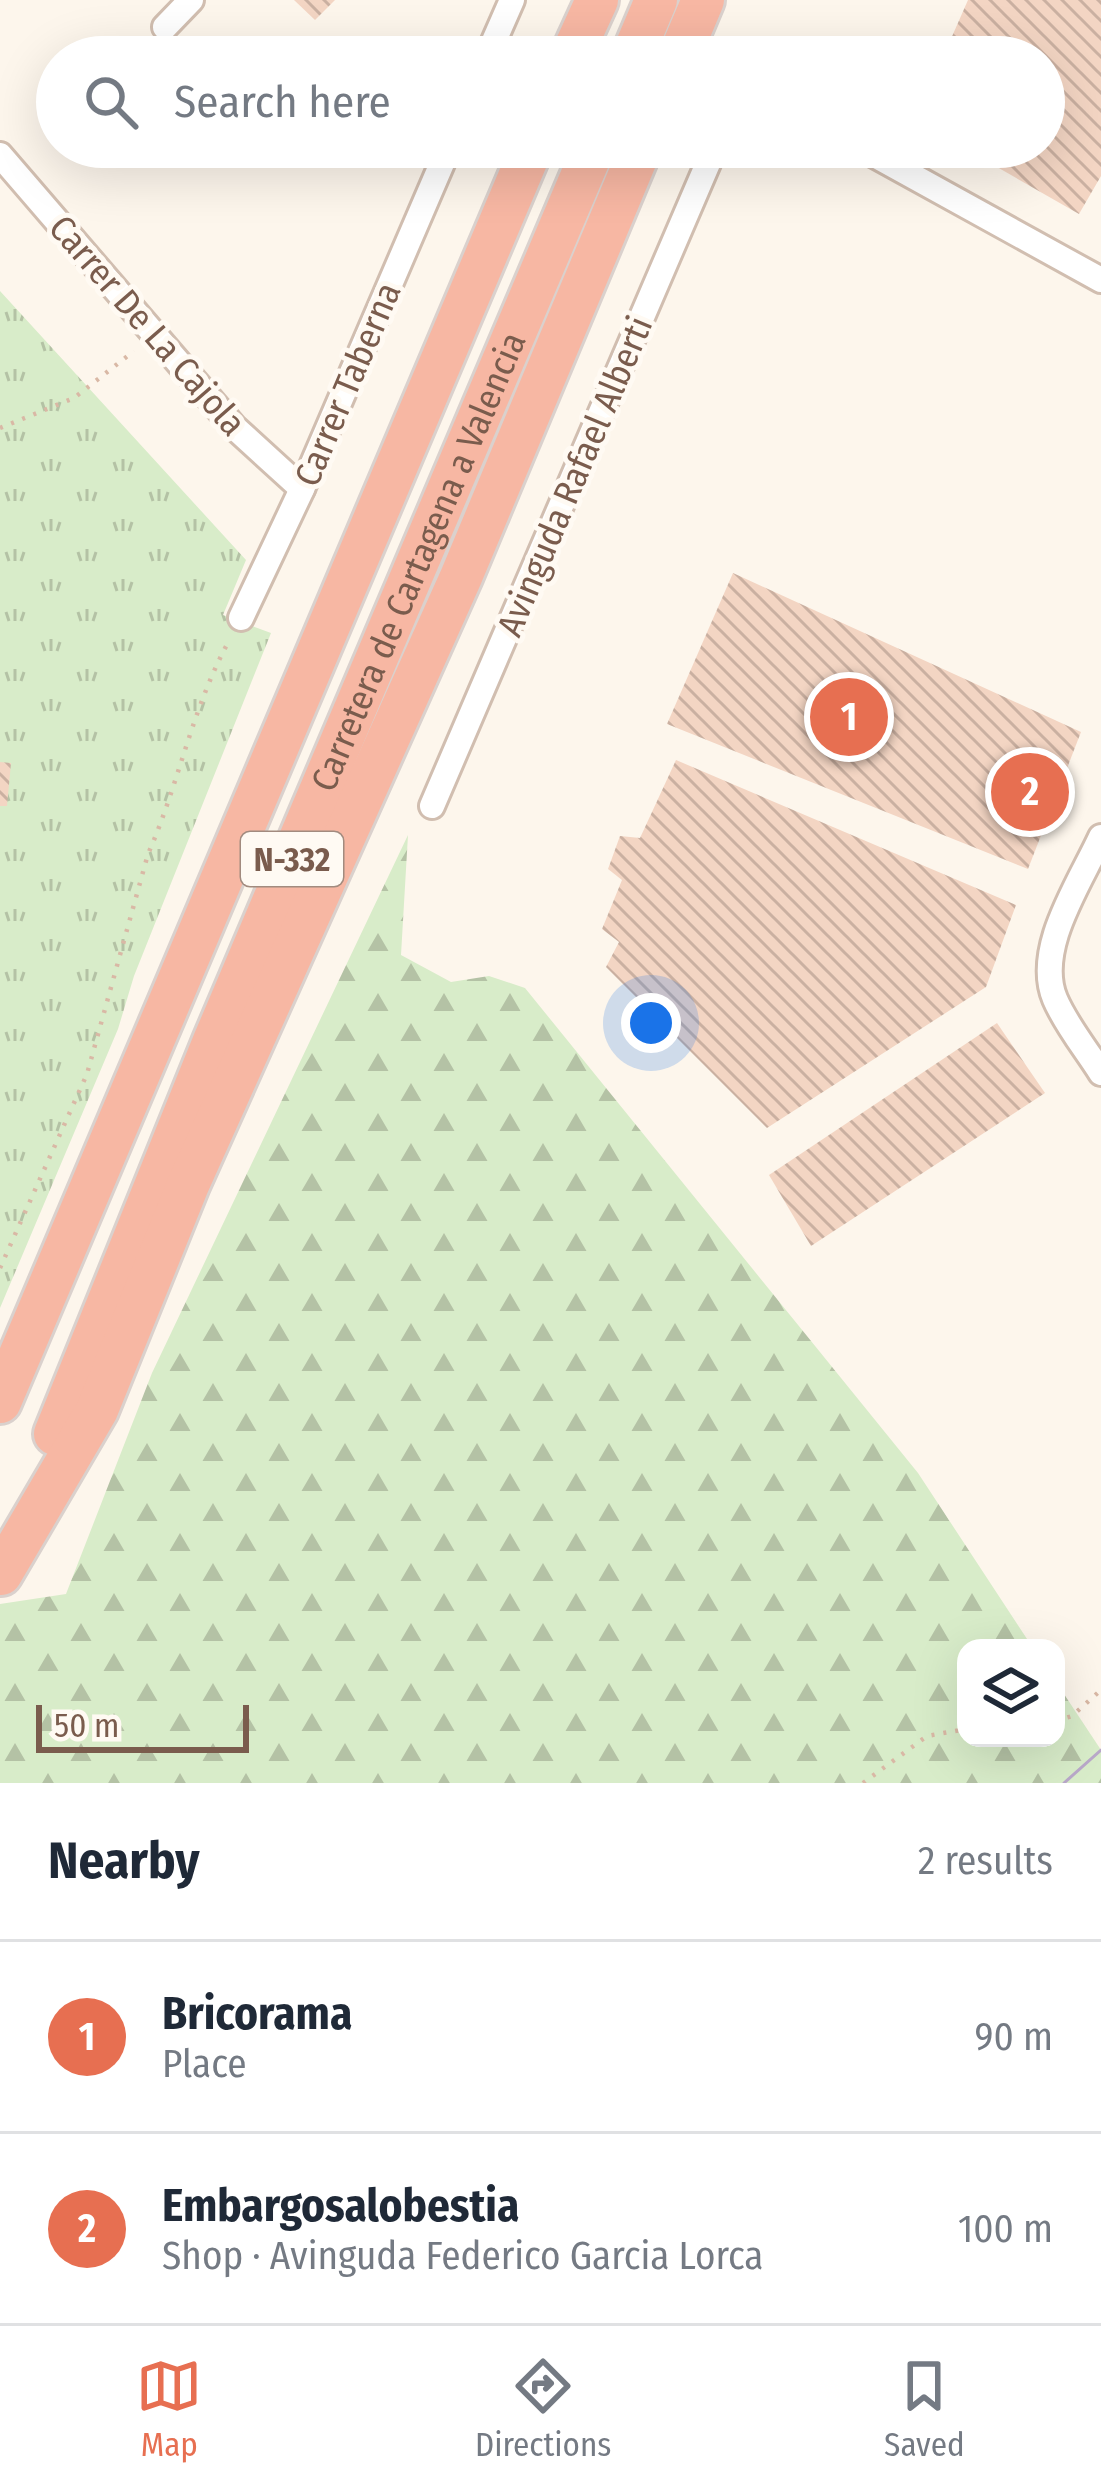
<!DOCTYPE html>
<meta charset="utf-8">
<style>
body{margin:0;font-family:"Fira Sans Condensed",sans-serif;background:#f6f6f7;color:#1f2937}
.controls{position:absolute;right:36px;bottom:36px;display:grid;overflow:hidden;border-radius:24px;box-shadow:0 12px 48px #0002}
.controls button{width:108px;height:108px;display:grid;place-items:center;padding:0;border:0;border-bottom:3px solid #e0e1e3;background:#fff;color:#1f2937;font:60px sans-serif}
.scale{position:absolute;left:36px;bottom:30px;width:213px;box-sizing:border-box;padding-left:12px;border:6px solid #7a5c4d;border-top:0;font-size:33px;line-height:42px;white-space:nowrap;color:#7a5c4d;-webkit-text-stroke:9px #fffaf3;paint-order:stroke}
.you{position:absolute;left:651px;top:1023px;width:42px;height:42px;margin:-30px;border:9px solid #fff;border-radius:50%;background:#1a73e8;box-shadow:0 0 0 18px #1a73e833}
.badge{display:grid;place-items:center;width:78px;height:78px;border-radius:50%;background:#e76f51;color:#fff;font-size:39px;font-weight:700}
.pin{position:absolute;translate:-50% -50%;border:6px solid #fff;box-shadow:0 3px 12px #0006}
.list{margin:0;padding:0;list-style:none}
h2{display:flex;justify-content:space-between;align-items:center;height:156px;margin:0;padding:0 48px;font-size:51px}
h2 small{font-size:39px;font-weight:400;color:#747a83}
.list li{display:grid;grid-template-columns:78px 1fr auto;gap:36px;align-items:center;box-sizing:border-box;height:192px;padding:0 48px;border-top:3px solid #e0e1e3}
.list b{display:block;font-size:45px;white-space:nowrap}
.list p{margin:0;font-size:39px;white-space:nowrap;color:#747a83}
.list em{font-size:39px;font-style:normal;color:#747a83}
.icon{flex:none;width:66px;height:66px;fill:none;stroke:currentColor;stroke-width:2;stroke-linecap:round;stroke-linejoin:round}
.map{position:relative;flex:none;width:1101px;height:1783px;overflow:hidden}
.search{position:absolute;background:#fff;box-shadow:0 12px 48px #0002;left:36px;right:36px;top:36px;height:132px;display:flex;align-items:center;gap:30px;box-sizing:border-box;padding:0 42px;border-radius:66px;color:#747a83;font-size:45px}
.sheet{height:540px;background:#fff}
nav{display:flex;justify-content:space-around;align-items:center;box-sizing:border-box;height:168px;border-top:3px solid #e0e1e3;background:#fff;font-size:33px;color:#747a83}
nav a{display:grid;justify-items:center;gap:6px}
nav .on{color:#e76f51}
.map>svg:first-child{display:block}
</style>
<div class="map">
<svg width="1101" height="1783" viewBox="0 0 1101 1783">
<defs>
<pattern id="grass-tufts" width="24" height="20" patternUnits="userSpaceOnUse" patternTransform="scale(3)"><rect width="24" height="20" fill="#d8ecc9"/><path d="M3 7l-1-3M5 7V3M7 7l1-3M15 17l-1-3M17 17v-4M19 17l1-3" fill="none" stroke="#b4c2a5"/></pattern>
<pattern id="forest-firs" width="22" height="20" patternUnits="userSpaceOnUse" patternTransform="scale(3)"><rect width="22" height="20" fill="#d8ecc9"/><path d="M5 1l3.5 6h-7zM16 11l3.5 6h-7z" fill="#b4c2a5"/></pattern>
<pattern id="building-back-hatch" width="6" height="6" patternUnits="userSpaceOnUse" patternTransform="scale(3)"><rect width="6" height="6" fill="#f3d5c3"/><path d="M-1 5l2 2M0 0l6 6M5-1l2 2" fill="none" stroke="#cab0a1"/></pattern>
</defs>
<rect width="100%" height="100%" fill="#fdf6ec"/>
<path fill="url(#grass-tufts)" d="M0,291L246,560L223,615L271,633L134,976L118,1029L0,1308Z"/>
<path fill="url(#forest-firs)" d="M408,835L401,955L451,982L489,976L525,988L918,1473L1033,1648H966V1738H1056V1682L1101,1750V1783H0V1604L66,1594L152,1373Z"/>
<g fill="url(#building-back-hatch)">
<path d="M294,0H335L315,20Z"/>
<path d="M968,0H1101V176L1079,214L962,147H1044V57H943Z"/>
<path d="M733,573L1081,732L1028,869L667,724Z"/>
<path d="M676,760L1016,905L986,987L767,1128L606,967L619,942L602,929L622,880L608,869L620,836L640,838Z"/>
<path d="M0,762L11,763L7,806H0Z"/>
<path d="M997,1023L1045,1093L811,1246L769,1175Z"/>
</g>
<g fill="none" stroke-linecap="round" stroke-linejoin="round">
<defs>
<g id="street">
<path d="M165,27L191,0"/>
<path d="M487,57L512,0"/>
<path d="M860,147L1101,280"/>
<path d="M0,155L234,427L302,489"/>
<path d="M241,618L302,489L449,147"/>
<path d="M432,806L715,147"/>
<path d="M1101,837C1080,883 1034,949 1055,999C1066,1025 1086,1049 1101,1073"/>
</g>
<g id="highway">
<path d="M571,57L597,0"/>
<path d="M632,57L656,0"/>
<path d="M679,57L703,0"/>
<path d="M0,1402L532,147"/>
<path id="s1" d="M55,1434L214,1041L594,147"/>
<path d="M1,1574L97,1410L188,1185L461,577L641,147"/>
</g>
</defs>
<use href="#street" stroke="#d1beb0" stroke-width="30"/>
<use href="#highway" stroke="#dad1cd" stroke-width="48"/>
<g stroke="#d9b8a5" stroke-width="4.5" stroke-dasharray="3 9" stroke-linecap="butt">
<path d="M0,428L74,398L134,351"/>
<path d="M0,1268L87,1074L148,854C179,784 192,707 230,639"/>
<path d="M1056,1721L1072,1716L1101,1690"/>
<path d="M863,1783L927,1736L966,1729"/>
</g>
<use href="#street" stroke="#fff" stroke-width="24"/>
<use href="#highway" stroke="#f7b7a3" stroke-width="42"/>
<path stroke="#b9a8c9" stroke-width="3" d="M1064,1783L1101,1750"/>
</g>
<g text-anchor="middle" stroke-width="10" stroke-linejoin="round" paint-order="stroke">
<rect fill="#fffaf3" stroke="#a28b7f" stroke-width="3" x="241" y="832" width="102" height="54" rx="9"/>
<g font-size="33" font-weight="bold" fill="#7a5c4d">
<text x="292" y="871">N-332</text>
</g>
<g font-size="36" fill="#7a5c4d" stroke="#fffaf3">
<text transform="translate(148 325) rotate(49)" y="13">Carrer De La Cajola</text>
<text transform="translate(347 384) rotate(-67)" y="13">Carrer Taberna</text>
<text transform="translate(574 476) rotate(-67)" y="13">Avinguda Rafael Alberti</text>
<text dy="13" stroke="none"><textPath href="#s1" startOffset="945">Carretera de Cartagena a Valencia</textPath></text>
</g>
</g>
</svg>
<div class="controls">
<button><svg class="icon" aria-label="layers" viewBox="0 0 24 24"><path d="M12 4l9 5-9 5-9-5zM3 14l9 5 9-5"/></svg></button>
</div>
<div class="scale">50 m</div>
<div class="you"></div>
<div class="pin badge" style="left:849px;top:717px">1</div>
<div class="pin badge" style="left:1030px;top:792px">2</div>
<div class="search"><svg class="icon" aria-label="search" viewBox="0 0 24 24"><circle cx="10" cy="10" r="6"/><path d="M15 15l6 6"/></svg>Search here</div>
</div>
<section class="sheet">
<h2>Nearby<small>2 results</small></h2>
<ul class="list">
<li><span class="badge">1</span><div><b>Bricorama</b><p>Place</p></div><em>90 m</em></li>
<li><span class="badge">2</span><div><b>Embargosalobestia</b><p>Shop · Avinguda Federico Garcia Lorca</p></div><em>100 m</em></li>
</ul>
</section>
<nav>
<a class="on"><svg class="icon" aria-label="map" viewBox="0 0 24 24"><path d="M3 6l6-2 6 2 6-2v14l-6 2-6-2-6 2zM9 4v14M15 6v14"/></svg>Map</a>
<a><svg class="icon" aria-label="directions" viewBox="0 0 24 24"><path d="M12 3l9 9-9 9-9-9zM9 14v-3h6M13 9l2 2-2 2"/></svg>Directions</a>
<a><svg class="icon" aria-label="saved" viewBox="0 0 24 24"><path d="M7 4h10v16l-5-4-5 4z"/></svg>Saved</a>
</nav>
